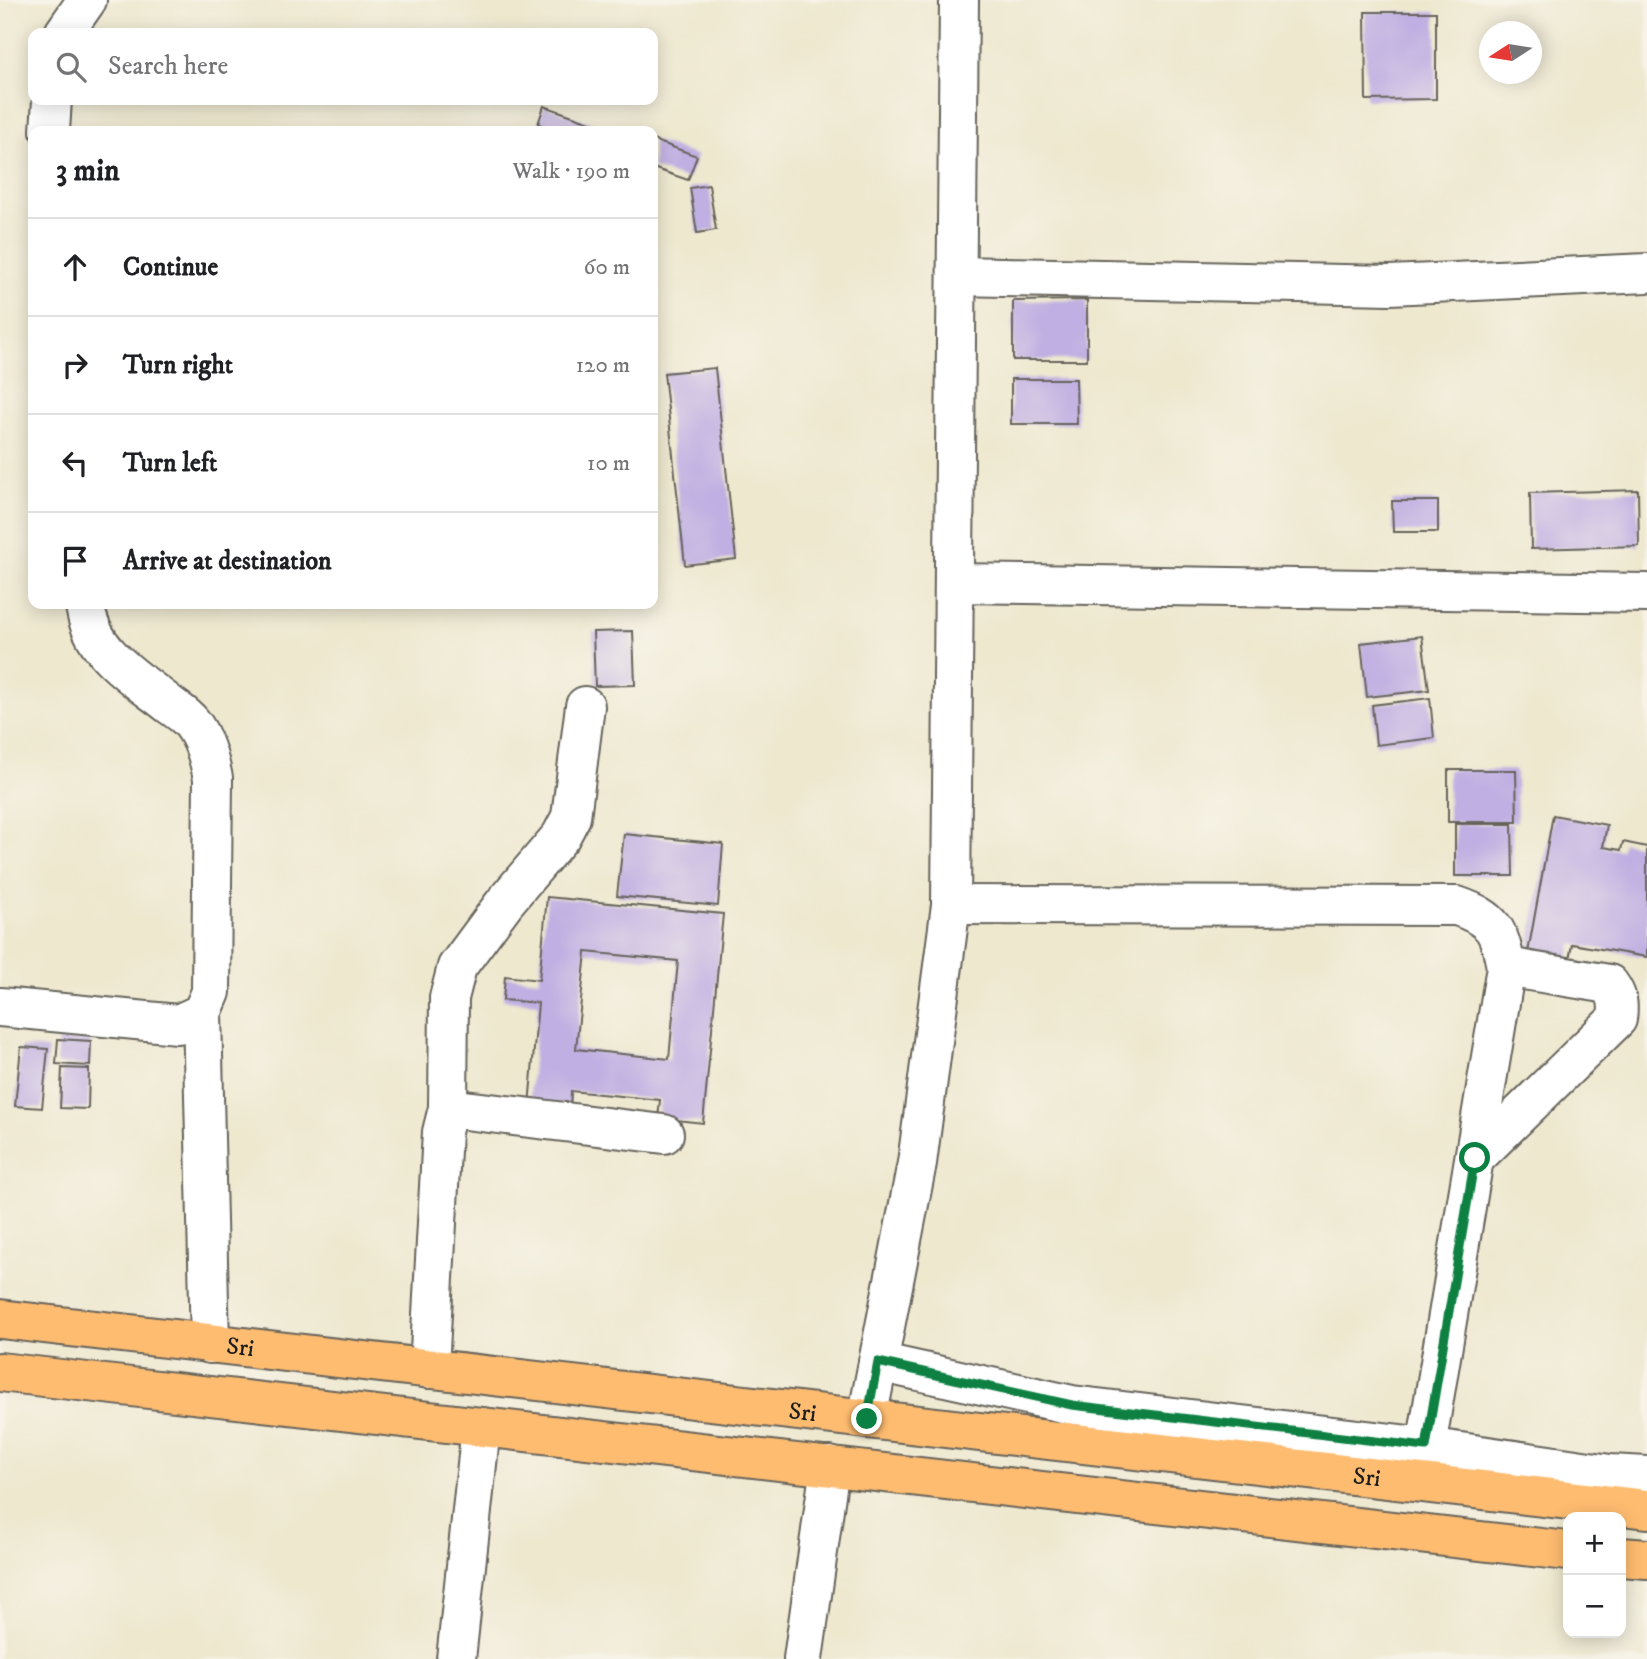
<!DOCTYPE html>
<meta charset="utf-8">
<style>
body{margin:0;font-family:"IM FELL DW Pica",serif;background:#f6f6f6;color:#202124}
.controls{position:absolute;right:21px;bottom:21px;display:grid;overflow:hidden;border-radius:14px;box-shadow:0 4px 18px #0003}
.controls button{width:63px;height:63px;display:grid;place-items:center;padding:0;border:0;border-bottom:2px solid #e0e0e0;background:#fff;color:#202124;font:35px sans-serif}
.compass{position:absolute;left:1479px;top:21px;width:63px;height:63px;border-radius:50%;background:#fff;box-shadow:0 4px 18px #0003;rotate:258deg}
.stop{position:absolute;width:21px;height:21px;margin:-16px;border:5px solid #0b8043;border-radius:50%;background:#fff}
.stop.end{background:#0b8043;border-color:#fff;box-shadow:0 2px 7px #0008}
.list{margin:0;padding:0;list-style:none}
h2{display:flex;justify-content:space-between;align-items:center;height:91px;margin:0;padding:0 28px;font-size:30px}
h2 small{font-size:23px;font-weight:400;color:#757577}
.list li{display:grid;grid-template-columns:46px 1fr auto;gap:21px;align-items:center;box-sizing:border-box;height:98px;padding:0 28px;border-top:2px solid #e0e0e0}
.list b{display:block;font-size:26px;white-space:nowrap}
.list em{font-size:23px;font-style:normal;color:#757577}
.icon{flex:none;width:38px;height:38px;fill:none;stroke:currentColor;stroke-width:2;stroke-linecap:round;stroke-linejoin:round}
.map{position:relative;flex:none;width:1647px;height:1659px;overflow:hidden}
.search{position:absolute;background:#fff;box-shadow:0 4px 18px #0003;left:28px;top:28px;width:630px;height:77px;display:flex;align-items:center;gap:18px;box-sizing:border-box;padding:0 24px;border-radius:14px;color:#757577;font-size:26px}
.panel{position:absolute;background:#fff;box-shadow:0 4px 18px #0003;left:28px;top:126px;width:630px;height:483px;border-radius:14px}
.map>svg:first-child{display:block}
</style>
<div class="map">
<svg width="1647" height="1659" viewBox="0 0 1647 1659">
<rect width="100%" height="100%" fill="#f7f3e8"/>
<filter id="ink" filterUnits="userSpaceOnUse"><feTurbulence type="fractalNoise" baseFrequency=".0143" numOctaves="2"/><feDisplacementMap in="SourceGraphic" scale="14" xChannelSelector="R" yChannelSelector="G"/><feConvolveMatrix kernelMatrix="1 2 1 2 8 2 1 2 1" color-interpolation-filters="sRGB"/></filter>
<filter id="wash" filterUnits="userSpaceOnUse"><feTurbulence type="fractalNoise" baseFrequency=".00686" numOctaves="4" result="noise"/><feDisplacementMap in="SourceGraphic" scale="28" xChannelSelector="R" yChannelSelector="G"/><feGaussianBlur stdDeviation="1.57" result="paint"/><feColorMatrix in="noise" values="0 0 0 0 0 0 0 0 0 0 0 0 0 0 0 0 0 1.4 0 .05"/><feComposite in="paint" operator="in"/></filter>
<g filter="url(#wash)">
<rect width="100%" height="100%" fill="#eee8cf"/>
<g id="blocks">
<g fill="#c0afe2" fill-rule="evenodd">
<path d="M1365,12H1436V99L1366,100Z"/>
<path d="M544,106L616,131H559L538,124Z"/>
<path d="M653,140L697,156L688,180L653,168Z"/>
<path d="M709,185L716,230L697,233L690,188Z"/>
<path d="M1087,300V360H1013V301Z"/>
<path d="M715,368L736,559L685,565L664,373Z"/>
<path d="M1011,379H1076L1077,424H1011Z"/>
<path d="M1638,490L1639,546L1531,549L1530,493Z"/>
<path d="M1392,501H1438V532H1393Z"/>
<path d="M633,631L635,685L595,686L593,632Z"/>
<path d="M1422,636L1429,690L1367,697L1361,643Z"/>
<path d="M1430,698L1434,738L1376,745L1372,705Z"/>
<path d="M1448,770H1516L1517,822H1448Z"/>
<path d="M1553,815L1607,825L1603,847L1621,850L1623,842L1647,847V957L1572,944L1568,965L1527,958Z"/>
<path d="M1455,824H1512L1513,876H1455Z"/>
<path d="M624,834L723,844L718,906L617,896Z"/>
<path d="M547,897L723,914L703,1123L658,1118L660,1100L571,1091L570,1110L529,1106L538,1003L503,1000L505,976L539,980ZM586,952L678,961L669,1059L576,1049Z"/>
<path d="M58,1039L91,1041L90,1066L56,1064Z"/>
<path d="M21,1047L48,1049L42,1108L15,1106Z"/>
<path d="M62,1068L89,1069L88,1109L60,1108Z"/>
</g>
</g>
</g>
<g filter="url(#ink)">
<use href="#blocks" fill-opacity="0" stroke="#66635b" stroke-width="2"/>
<g fill="none" stroke-linecap="round" stroke-linejoin="round">
<defs>
<g id="minor">
<path d="M64,33L87,0"/>
<path d="M50,131L52,100"/>
<path d="M957,276L1390,285L1647,273"/>
<path d="M954,583L1647,593"/>
<path d="M951,905L1457,906C1494,919 1499,930 1506,967L1426,1447"/>
<path d="M0,1007L178,1024L202,1013L211,992L213,778C209,759 204,738 191,722C186,716 177,710 170,705C136,678 89,652 85,604"/>
<path d="M202,1013L210,1344"/>
<path d="M448,1108L449,998L457,967L505,902L561,836L571,817L585,706"/>
<path d="M1475,1158L1617,1019C1619,1004 1618,996 1609,984L1506,967"/>
<path d="M878,1362L1072,1405L1426,1447L1610,1474L1647,1476"/>
<path d="M429,1369L442,1132L448,1108L664,1134"/>
<path d="M867,1419L917,1163L951,905L959,0"/>
<path d="M456,1659L481,1427"/>
<path d="M803,1659L830,1466"/>
</g>
<g id="highway">
<path id="s1" d="M0,1319L1647,1509"/>
<path d="M0,1372L1568,1551"/>
<path d="M1621,1557L1647,1559"/>
</g>
</defs>
<use href="#minor" stroke="#66635b" stroke-width="42"/>
<use href="#highway" stroke="#66635b" stroke-width="42"/>
<use href="#minor" stroke="#fff" stroke-width="38"/>
<use href="#highway" stroke="#febc70" stroke-width="38"/>
</g>
</g>
<g fill="none" stroke-linecap="round" stroke-linejoin="round" filter="url(#ink)">
<path stroke="#0b8043" stroke-width="9" d="M867,1419L878,1362L1072,1405L1426,1447L1475,1158"/>
</g>
<g text-anchor="middle" stroke-width="5" stroke-linejoin="round" paint-order="stroke">
<g font-size="24" fill="#1c1c1c" stroke="#f7f3e8">
<text dy="8" stroke="none"><textPath href="#s1" startOffset="242">Sri</textPath></text>
<text dy="8" stroke="none"><textPath href="#s1" startOffset="808">Sri</textPath></text>
<text dy="8" stroke="none"><textPath href="#s1" startOffset="1376">Sri</textPath></text>
</g>
</g>
</svg>
<div class="controls">
<button>+</button>
<button>−</button>
</div>
<svg class="compass" viewBox="-18 -18 36 36"><path d="M0-13l5 13h-10z" fill="#e53935"/><path d="M0 13l5-13h-10z" fill="#757577"/></svg>
<div class="stop" style="left:1475px;top:1158px"></div>
<div class="stop end" style="left:867px;top:1419px"></div>
<div class="search"><svg class="icon" aria-label="search" viewBox="0 0 24 24"><circle cx="10" cy="10" r="6"/><path d="M15 15l6 6"/></svg>Search here</div>
<section class="panel">
<h2>3 min<small>Walk · 190 m</small></h2>
<ul class="list">
<li><svg class="icon" aria-label="ahead" viewBox="0 0 24 24"><path d="M12 20V5M6 11l6-6 6 6"/></svg><div><b>Continue</b></div><em>60 m</em></li>
<li><svg class="icon" aria-label="right" viewBox="0 0 24 24"><path d="M7 20v-9h11M14 6l5 5-5 5"/></svg><div><b>Turn right</b></div><em>120 m</em></li>
<li><svg class="icon" aria-label="left" viewBox="0 0 24 24"><path d="M17 20v-9H6M10 6l-5 5 5 5"/></svg><div><b>Turn left</b></div><em>10 m</em></li>
<li><svg class="icon" aria-label="arrive" viewBox="0 0 24 24"><path d="M6 21V4h12l-3 4 3 4H6"/></svg><div><b>Arrive at destination</b></div></li>
</ul>
</section>
</div>
